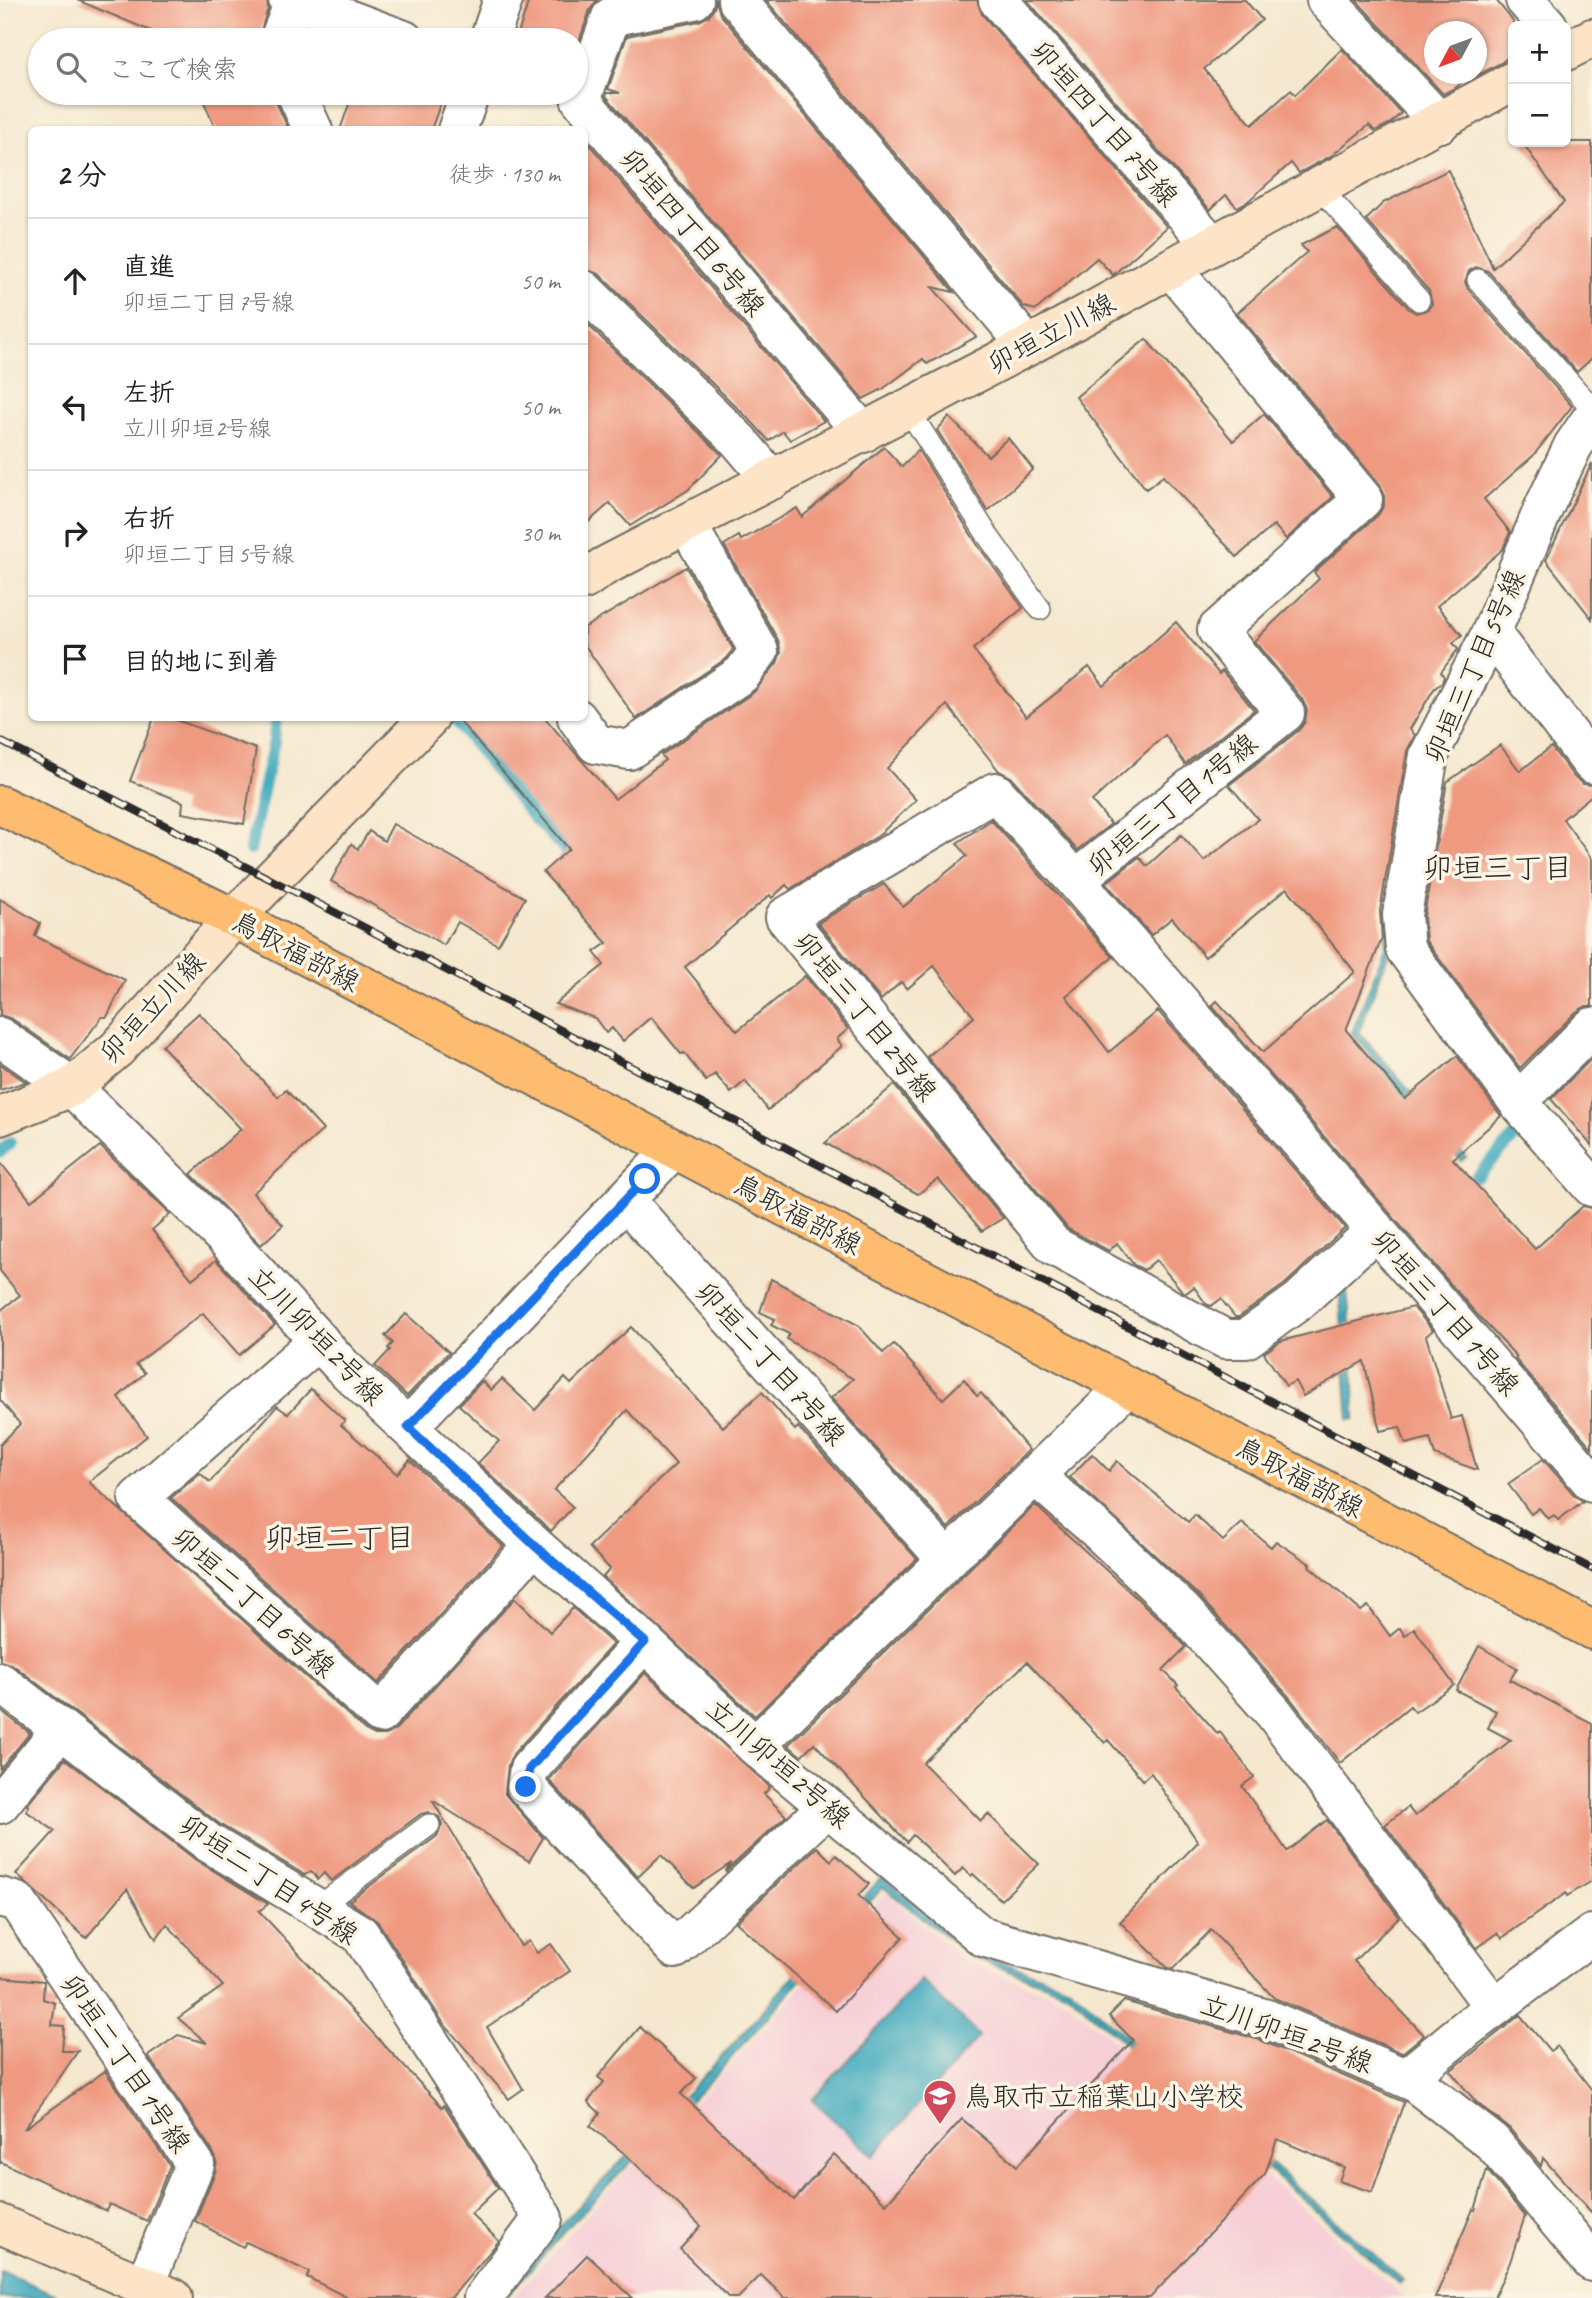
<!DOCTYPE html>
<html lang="ja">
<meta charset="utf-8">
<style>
body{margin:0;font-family:Caveat,"Klee One",sans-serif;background:#f2f2f2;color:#222}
.controls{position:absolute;right:21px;top:21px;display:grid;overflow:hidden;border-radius:10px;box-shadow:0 2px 5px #0004}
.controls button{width:63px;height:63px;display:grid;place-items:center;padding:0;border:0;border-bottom:2px solid #e0e0e0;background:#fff;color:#222;font:35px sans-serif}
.compass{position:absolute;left:1424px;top:21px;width:63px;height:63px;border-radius:50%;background:#fff;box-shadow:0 2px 5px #0004;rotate:229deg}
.stop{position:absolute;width:21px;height:21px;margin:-16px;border:5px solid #1a73e8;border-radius:50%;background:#fff}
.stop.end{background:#1a73e8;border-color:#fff;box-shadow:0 2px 7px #0008}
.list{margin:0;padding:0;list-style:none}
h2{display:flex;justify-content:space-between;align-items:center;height:91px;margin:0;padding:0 28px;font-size:30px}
h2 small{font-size:23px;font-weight:400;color:#767676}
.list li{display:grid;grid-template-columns:46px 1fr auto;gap:21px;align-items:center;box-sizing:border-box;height:126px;padding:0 28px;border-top:2px solid #e0e0e0}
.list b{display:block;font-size:26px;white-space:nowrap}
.list p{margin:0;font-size:23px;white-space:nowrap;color:#767676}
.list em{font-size:23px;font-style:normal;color:#767676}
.icon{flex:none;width:38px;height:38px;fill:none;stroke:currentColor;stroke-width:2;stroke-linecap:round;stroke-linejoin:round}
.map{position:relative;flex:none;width:1592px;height:2298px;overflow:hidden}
.search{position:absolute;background:#fff;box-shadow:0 2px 5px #0004;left:28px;top:28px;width:560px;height:77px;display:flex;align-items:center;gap:18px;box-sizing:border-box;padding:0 24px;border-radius:38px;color:#767676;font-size:26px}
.panel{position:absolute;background:#fff;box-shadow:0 2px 5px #0004;left:28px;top:126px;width:560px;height:595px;border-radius:10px}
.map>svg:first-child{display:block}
</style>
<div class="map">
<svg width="1592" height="2298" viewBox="0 0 1592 2298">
<rect width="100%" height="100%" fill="#fcf5e5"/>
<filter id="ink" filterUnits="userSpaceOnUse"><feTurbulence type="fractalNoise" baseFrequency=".0143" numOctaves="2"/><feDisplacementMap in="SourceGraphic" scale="14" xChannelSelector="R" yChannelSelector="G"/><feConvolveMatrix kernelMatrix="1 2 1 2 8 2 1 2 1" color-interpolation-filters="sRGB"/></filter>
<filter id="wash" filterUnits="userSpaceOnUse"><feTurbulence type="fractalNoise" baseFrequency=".00686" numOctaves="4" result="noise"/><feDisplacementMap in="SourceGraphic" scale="28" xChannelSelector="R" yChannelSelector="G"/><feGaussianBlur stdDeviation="1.57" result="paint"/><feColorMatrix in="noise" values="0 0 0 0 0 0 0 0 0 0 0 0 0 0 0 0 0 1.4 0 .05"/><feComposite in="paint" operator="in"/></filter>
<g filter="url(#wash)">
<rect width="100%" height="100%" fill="#f5e8cf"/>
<path fill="#f6cfd7" d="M886,1893L966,1961L1068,2001L1405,2298H512L616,2182L727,2069Z"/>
<g fill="#3ea9be" stroke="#346a74" stroke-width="2">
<path d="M1393,887L1390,949L1359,1032L1466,1157L1461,1161L1352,1033L1385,947Z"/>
<path d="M1346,1281L1353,1354L1355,1419L1349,1420L1339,1285Z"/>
<path d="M882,1877L974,1952L1070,1987L1403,2280L1398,2283L1068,1993L972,1957L883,1887L723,2067L570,2225L505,2298H496L566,2219L718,2061Z"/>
<path d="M921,1980L979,2036L873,2156L812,2100Z"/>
<path d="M0,2271L64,2298H0Z"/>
</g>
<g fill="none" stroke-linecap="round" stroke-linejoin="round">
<g stroke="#3ea9be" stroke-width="12">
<path d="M455,720L532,816L578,863"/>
<path d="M250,850L274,741L276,718"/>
<path d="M0,1152L10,1143"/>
<path d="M1476,1177L1523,1128"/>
</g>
</g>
<g id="blocks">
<g fill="#ef9980">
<path d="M77,0H267L268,8L258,40H172Z"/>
<path d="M529,0H597L590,10L576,50V40H516Z"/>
<path d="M716,0L720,14L954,292L932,287L976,337L927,364L923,359L883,389L863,399L606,96L607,93H620L608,89L627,36L699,21L709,16L714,8Z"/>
<path d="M766,0H977L982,14L1167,227L1113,275L1097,258L1036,310L1024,307Z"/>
<path d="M1027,0H1245L1262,20L1204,69L1252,125L1291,90L1295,95L1342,49L1401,113L1391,123L1375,131L1369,125L1331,156L1299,173L1291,163L1247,202L1237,207L1226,195L1210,210Z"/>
<path d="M1356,0H1496L1513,21V53L1501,63L1476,76L1475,74H1476V32H1434V74H1469L1457,87L1443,94Z"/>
<path d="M222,93H274L276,102L289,130H216L204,102Z"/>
<path d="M353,93H444L431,130H340Z"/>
<path d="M584,138L824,421L790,440L783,431L769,441L753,423L599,274L584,269Z"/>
<path d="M1522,142H1592V358L1577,372L1488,271L1476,267L1469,271L1465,282L1468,289L1572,406L1533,456L1484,499L1510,532L1503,549L1437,606L1462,635L1453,643L1458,649L1441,672L1444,677L1442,682L1434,689L1410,729L1415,735L1407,751L1380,911L1382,938L1346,1030L1405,1099L1457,1056L1501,1116L1453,1159L1535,1249L1583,1206L1592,1208V1448L1515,1359L1517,1357L1473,1310L1212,1006L1217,1001L1263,1052L1355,972L1287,888L1205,957L1172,918L1151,935L1106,883L1139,857L1147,866L1181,835L1204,861L1258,819L1229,785L1299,730L1305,722L1307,710L1302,699L1254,641L1319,579L1314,572L1378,515L1384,505V494L1380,485L1237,313L1307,252L1301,245L1337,227L1409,309L1416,313L1427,310L1432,304L1429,291L1366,220L1383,203L1448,170L1493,268L1564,202Z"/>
<path d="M584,321L722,455L688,490L630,526L610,503L584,526Z"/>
<path d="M1146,339L1233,441L1264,414L1333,497L1286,539L1274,525L1237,557L1163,476L1146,489L1076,397Z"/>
<path d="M949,417L988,456L1008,438L1033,469L988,511L937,430Z"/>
<path d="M884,447L902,467L918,450L977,544L1023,608L973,649L1026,717L1089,667L1104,686L1176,622L1219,674L1222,671L1254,710L1185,764L1165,735L1092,801L1111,824L1077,850L1011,777L999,771L947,705L887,768L916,800L878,836L790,889L786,885L772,898L770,895L685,967L737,1031L805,976L848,1029L837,1039L842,1046L768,1110L745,1081L731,1093L715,1074L706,1081L684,1053L681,1054L651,1017L623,1041L612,1028L606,1033L595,1018L555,1004L604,965L594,952L607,943L543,872L569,849L457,718H545L615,799L665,760L661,755L754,692L777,663L781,652L778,640L724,545L739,536L741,540L797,508L802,517Z"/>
<path d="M1592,463V619L1546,560Z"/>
<path d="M686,567L733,649L727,658L636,719L584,644V628Z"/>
<path d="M154,718H171L256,749L244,824L182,813L183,802L130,781Z"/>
<path d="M1500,745L1520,771L1551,747L1575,778L1583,784L1592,785V795L1563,819L1592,859V1006H1586L1576,1012L1520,1068L1426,941L1424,916L1447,782Z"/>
<path d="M991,820L1113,957L1066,996L1109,1052L1158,1011L1345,1228L1285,1284L1239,1317H1235L1221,1299L1211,1306L1206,1304L1194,1287L1186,1293L1182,1291L1156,1260L1144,1270L1134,1265L1117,1243L1109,1251L1068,1229L927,1057L974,1017L934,966L907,989L901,982L881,1000L818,923L884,884L903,907L967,856L957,843Z"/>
<path d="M393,824L525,898L498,945L458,922L444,945L331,881L351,844L358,849L369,831L384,841Z"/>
<path d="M0,899L40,923L35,936L125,980L107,1017H102L70,1059L12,1019L0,1015Z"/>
<path d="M199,1013L278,1097L286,1090L323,1130L253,1193L283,1225L261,1245L191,1174L241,1129L162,1046Z"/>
<path d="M1592,1058V1146L1551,1099Z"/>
<path d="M0,1064L26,1082L0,1090Z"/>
<path d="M894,1085L1003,1218L982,1231L938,1179L918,1194L825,1143Z"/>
<path d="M100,1146L170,1214L152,1230L192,1279L216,1260L275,1325L239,1355L203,1313L136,1364L145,1373L118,1397L147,1436L89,1482L365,1730L375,1735H386L396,1729L515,1598L550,1632L573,1608L613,1644L513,1754L508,1765L505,1794L543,1838L529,1861L432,1800L521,1946L529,1941L537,1953L551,1944L570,1971L487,2027L523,2089L509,2099L444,2024L378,1922L349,1901L437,1836L442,1824L439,1817L428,1812L421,1814L331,1881L324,1873L318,1879L311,1871L305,1875L221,1825L13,1665L0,1661V1445L20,1424L0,1400V1311L20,1295L0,1271V1162L31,1201Z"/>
<path d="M771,1279L858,1325L883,1353L894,1344L943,1399L964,1379L977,1396L981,1393L1029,1450L948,1528L831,1398L853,1379L787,1339L789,1334L771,1325L775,1319L760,1312Z"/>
<path d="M1413,1307L1433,1330L1426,1336L1451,1419L1462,1416L1477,1470L1435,1455L1430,1438L1406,1444L1400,1427L1380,1431L1364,1361L1303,1396L1295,1381L1286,1386L1264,1353L1281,1341Z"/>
<path d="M406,1314L449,1352L407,1396L375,1366L390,1350L388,1348L393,1343L385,1336Z"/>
<path d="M631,1327L723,1427L762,1392L795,1430L798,1427L917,1559L755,1716L603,1577L610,1569L589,1547L676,1464L627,1410L554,1490L573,1507L551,1531L478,1463L499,1441L459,1405L482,1381L491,1390L502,1379L535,1410L565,1378L571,1384Z"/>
<path d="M311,1389L345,1421L341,1425L397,1474L410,1460L503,1546L378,1683L171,1498L200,1473L210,1482L277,1406L288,1414Z"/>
<path d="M1092,1454L1109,1471L1117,1461L1188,1522L1195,1515L1223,1541L1242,1523L1271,1547L1276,1541L1310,1564L1309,1566L1361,1611L1368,1606L1390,1636L1400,1628L1405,1636L1414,1628L1454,1685L1415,1712L1410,1706L1340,1763L1290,1698L1198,1595L1070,1477Z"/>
<path d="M1543,1459L1575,1496L1583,1501L1558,1520L1554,1515L1548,1519L1539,1508L1531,1514L1508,1484Z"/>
<path d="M1035,1505L1166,1625L1186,1647L1163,1670L1178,1685L1176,1687L1218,1734L1220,1732L1254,1777L1242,1786L1287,1851L1327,1820L1399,1917L1354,1961L1424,2035L1402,2053L1274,1998L1211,1930L1173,1969L1168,1968L1120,1922L1198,1842L1151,1773L1143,1780L1108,1740L1105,1743L1027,1662L923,1763L981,1821L988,1814L1039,1864L1001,1900L973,1874L971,1876L963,1868L955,1876L913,1835L907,1842L814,1743L801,1756L788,1745Z"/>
<path d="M1479,1646L1517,1668L1510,1680L1592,1723V1881L1567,1896L1566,1893L1502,1938L1498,1933L1477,1948L1385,1825L1408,1807L1415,1816L1511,1740L1488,1728L1496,1711L1456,1690Z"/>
<path d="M645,1673L770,1787L764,1794L786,1816L725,1872L731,1863L694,1888L661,1855L638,1877L549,1780Z"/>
<path d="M0,1710L30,1733L0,1769Z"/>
<path d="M65,1759L196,1860L268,1904L259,1911L442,2107L444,2105L498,2188L471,2214L499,2241L451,2298H348L307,2277L309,2272L246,2242L243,2247L195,2221L215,2172L217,2161L213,2152L148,2056L178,2035L207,2043L178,2018L223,1986L167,1924L156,1939L127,1889L86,1938L16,1874L55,1831L26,1811L29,1806L27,1805Z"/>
<path d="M817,1847L831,1861L836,1855L869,1884L858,1895L903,1937L836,2011L736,1922Z"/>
<path d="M0,1977L44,1981L43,1999L55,2003L52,2025L64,2026L62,2051H78L24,2129L105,2071L170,2166L147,2221L109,2204L106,2211L1,2162L0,2164Z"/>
<path d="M1124,2001L1260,2040L1404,2102L1372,2192L1339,2181L1344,2167L1277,2139L1265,2174L1150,2298H785L761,2275L738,2298H729L680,2249L701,2226L625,2154L590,2126L600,2113L588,2102L604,2082L598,2077L640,2027L696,2078L681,2094L794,2200L834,2154L886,2204L962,2119L1017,2166L1133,2040L1109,2016Z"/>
<path d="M1520,2015L1550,2051L1557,2046L1592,2090V2213L1543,2158L1541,2166L1509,2128L1477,2103L1450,2071Z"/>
<path d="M1487,2170L1525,2216L1510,2262L1494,2298H1435L1473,2209L1475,2210Z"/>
<path d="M587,2255L633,2298H545Z"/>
</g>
</g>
</g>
<g filter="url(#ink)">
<use href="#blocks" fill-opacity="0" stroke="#726d64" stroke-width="2"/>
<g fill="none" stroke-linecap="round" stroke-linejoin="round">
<defs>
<g id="lane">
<path d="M1320,188L1419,300"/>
<path d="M1478,280L1592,408"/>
<path d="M908,409L988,536L1040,609"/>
<path d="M317,1908L429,1825"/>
</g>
<g id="street">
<path d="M288,0L334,14L404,40"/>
<path d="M694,0L611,17L581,100L863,433"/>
<path d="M737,0L1028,346"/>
<path d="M998,0L1212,245"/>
<path d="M1326,0L1440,123"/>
<path d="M1525,0L1548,26"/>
<path d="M279,40L294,2"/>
<path d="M489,40L503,0"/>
<path d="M296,93L313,130"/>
<path d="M457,130L470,93"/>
<path d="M1172,269L1363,499L1217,630L1285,713L1075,880L1592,1482"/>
<path d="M584,290L738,440L772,480"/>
<path d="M1491,633L1592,764"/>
<path d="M577,718L596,744L629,750L742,674L759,651L687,524"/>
<path d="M1075,880L995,792L785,917L1054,1246L1225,1339H1246L1299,1301L1376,1230"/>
<path d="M1592,1027L1518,1102L1592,1187"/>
<path d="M0,1037L72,1087L225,1238L342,1366L534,1545L644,1642L755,1746L983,1937L1267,2019L1414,2082L1492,2142L1592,2262"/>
<path d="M1518,1102L1405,949L1402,915L1429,755L1491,633L1545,505L1573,446L1592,418"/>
<path d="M625,1200L664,1159"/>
<path d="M319,1340L138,1498L380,1714L534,1545"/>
<path d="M408,1427L625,1200L947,1560L755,1746"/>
<path d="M1034,1475L1096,1529L1182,1610L1274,1713L1494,2007"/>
<path d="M947,1560L1117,1396"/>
<path d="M644,1642L529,1769L526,1787L675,1949L827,1807"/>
<path d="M0,1682L209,1843L360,1934L543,2218L483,2298"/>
<path d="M0,1804L61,1729"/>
<path d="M0,1897L17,1902L195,2164L144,2286"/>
<path d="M1406,2078L1467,2028L1592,1934"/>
</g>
<g id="secondary">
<path d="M1566,51L1592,38"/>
<path d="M584,580L603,567L1028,346L1513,81"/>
<path d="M0,1116L72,1087L117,1049L234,918L429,718"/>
<path d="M0,2224L173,2298"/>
</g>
<path id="primary" d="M0,805L234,918L1592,1630"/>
</defs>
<use href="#lane" stroke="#726d64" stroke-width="24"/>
<use href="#street" stroke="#726d64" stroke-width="42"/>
<use href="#secondary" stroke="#726d64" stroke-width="42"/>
<use href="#primary" stroke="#726d64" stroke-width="42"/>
<use href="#lane" stroke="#fff" stroke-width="21"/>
<use href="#street" stroke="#fff" stroke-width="38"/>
<use href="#secondary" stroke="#fee4c6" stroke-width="38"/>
<use href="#primary" stroke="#fdbc70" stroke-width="38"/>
<defs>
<path id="rail" d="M0,741L354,922L1592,1569"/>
</defs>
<use href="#rail" stroke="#2b2b2b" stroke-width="8"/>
<use href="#rail" stroke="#fcf5e5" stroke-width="5" stroke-dasharray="16" stroke-linecap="butt"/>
</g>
</g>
<g fill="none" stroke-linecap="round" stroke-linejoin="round" filter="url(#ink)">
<path stroke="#1a73e8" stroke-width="9" d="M526,1787L529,1769L645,1642L534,1545L408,1427L645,1179"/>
</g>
<defs>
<symbol id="school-pin" viewBox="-11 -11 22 30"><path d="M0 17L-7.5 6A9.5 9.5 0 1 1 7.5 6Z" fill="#d1495b" stroke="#fcf5e5"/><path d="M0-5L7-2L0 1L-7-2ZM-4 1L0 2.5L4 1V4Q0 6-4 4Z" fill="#fff"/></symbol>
</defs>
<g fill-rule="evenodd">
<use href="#school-pin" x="921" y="2077" width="38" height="52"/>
</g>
<g text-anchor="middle" stroke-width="7" stroke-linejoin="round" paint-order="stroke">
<g font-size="28" fill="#2b2b2b" stroke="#fcf5e5">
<text transform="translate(1105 123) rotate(49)" y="10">卯垣四丁目7号線</text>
<text transform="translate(693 232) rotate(50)" y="10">卯垣四丁目6号線</text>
<text transform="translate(1051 333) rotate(-28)" y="10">卯垣立川線</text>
<text transform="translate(1474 666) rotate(-66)" y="10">卯垣三丁目5号線</text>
<text transform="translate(1172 804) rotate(-39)" y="10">卯垣三丁目1号線</text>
<text transform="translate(296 951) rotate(28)" y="10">鳥取福部線</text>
<text transform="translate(152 1007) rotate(-47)" y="10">卯垣立川線</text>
<text transform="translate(866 1016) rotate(51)" y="10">卯垣三丁目2号線</text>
<text transform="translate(798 1214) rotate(28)" y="10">鳥取福部線</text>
<text transform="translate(1446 1312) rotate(49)" y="10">卯垣三丁目1号線</text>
<text transform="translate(317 1335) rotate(46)" y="10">立川卯垣2号線</text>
<text transform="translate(771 1363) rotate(48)" y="10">卯垣二丁目7号線</text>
<text transform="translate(1300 1477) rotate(28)" y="10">鳥取福部線</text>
<text transform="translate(254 1602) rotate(42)" y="10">卯垣二丁目6号線</text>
<text transform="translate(779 1763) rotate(41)" y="10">立川卯垣2号線</text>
<text transform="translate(269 1879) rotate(34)" y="10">卯垣二丁目4号線</text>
<text transform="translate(1287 2033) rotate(20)" y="10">立川卯垣2号線</text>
<text transform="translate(126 2063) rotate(56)" y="10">卯垣二丁目1号線</text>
</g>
<g font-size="28" fill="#2b2b2b" stroke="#fcf5e5" text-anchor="start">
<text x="964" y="2106">鳥取市立稲葉山小学校</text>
</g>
<g font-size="30" fill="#2b2b2b" stroke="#fcf5e5">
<text x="1498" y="878">卯垣三丁目</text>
<text x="340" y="1548">卯垣二丁目</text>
</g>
</g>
</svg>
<div class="controls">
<button>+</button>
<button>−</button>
</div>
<svg class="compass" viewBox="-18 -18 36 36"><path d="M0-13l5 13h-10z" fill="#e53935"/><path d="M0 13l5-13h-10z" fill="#767676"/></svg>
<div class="stop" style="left:645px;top:1179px"></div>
<div class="stop end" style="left:526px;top:1787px"></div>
<div class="search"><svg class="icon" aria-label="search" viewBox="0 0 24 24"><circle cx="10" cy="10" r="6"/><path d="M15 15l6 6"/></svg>ここで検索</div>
<section class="panel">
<h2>2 分<small>徒歩 · 130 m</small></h2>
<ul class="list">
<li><svg class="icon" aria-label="ahead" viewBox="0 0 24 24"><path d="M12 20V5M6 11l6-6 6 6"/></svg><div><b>直進</b><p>卯垣二丁目7号線</p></div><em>50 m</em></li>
<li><svg class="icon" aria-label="left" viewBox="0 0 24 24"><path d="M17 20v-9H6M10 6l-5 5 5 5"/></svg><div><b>左折</b><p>立川卯垣2号線</p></div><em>50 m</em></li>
<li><svg class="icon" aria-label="right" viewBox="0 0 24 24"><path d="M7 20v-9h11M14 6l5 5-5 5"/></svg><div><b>右折</b><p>卯垣二丁目5号線</p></div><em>30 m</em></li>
<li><svg class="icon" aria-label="arrive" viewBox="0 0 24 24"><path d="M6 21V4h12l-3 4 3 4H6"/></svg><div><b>目的地に到着</b></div></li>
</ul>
</section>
</div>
